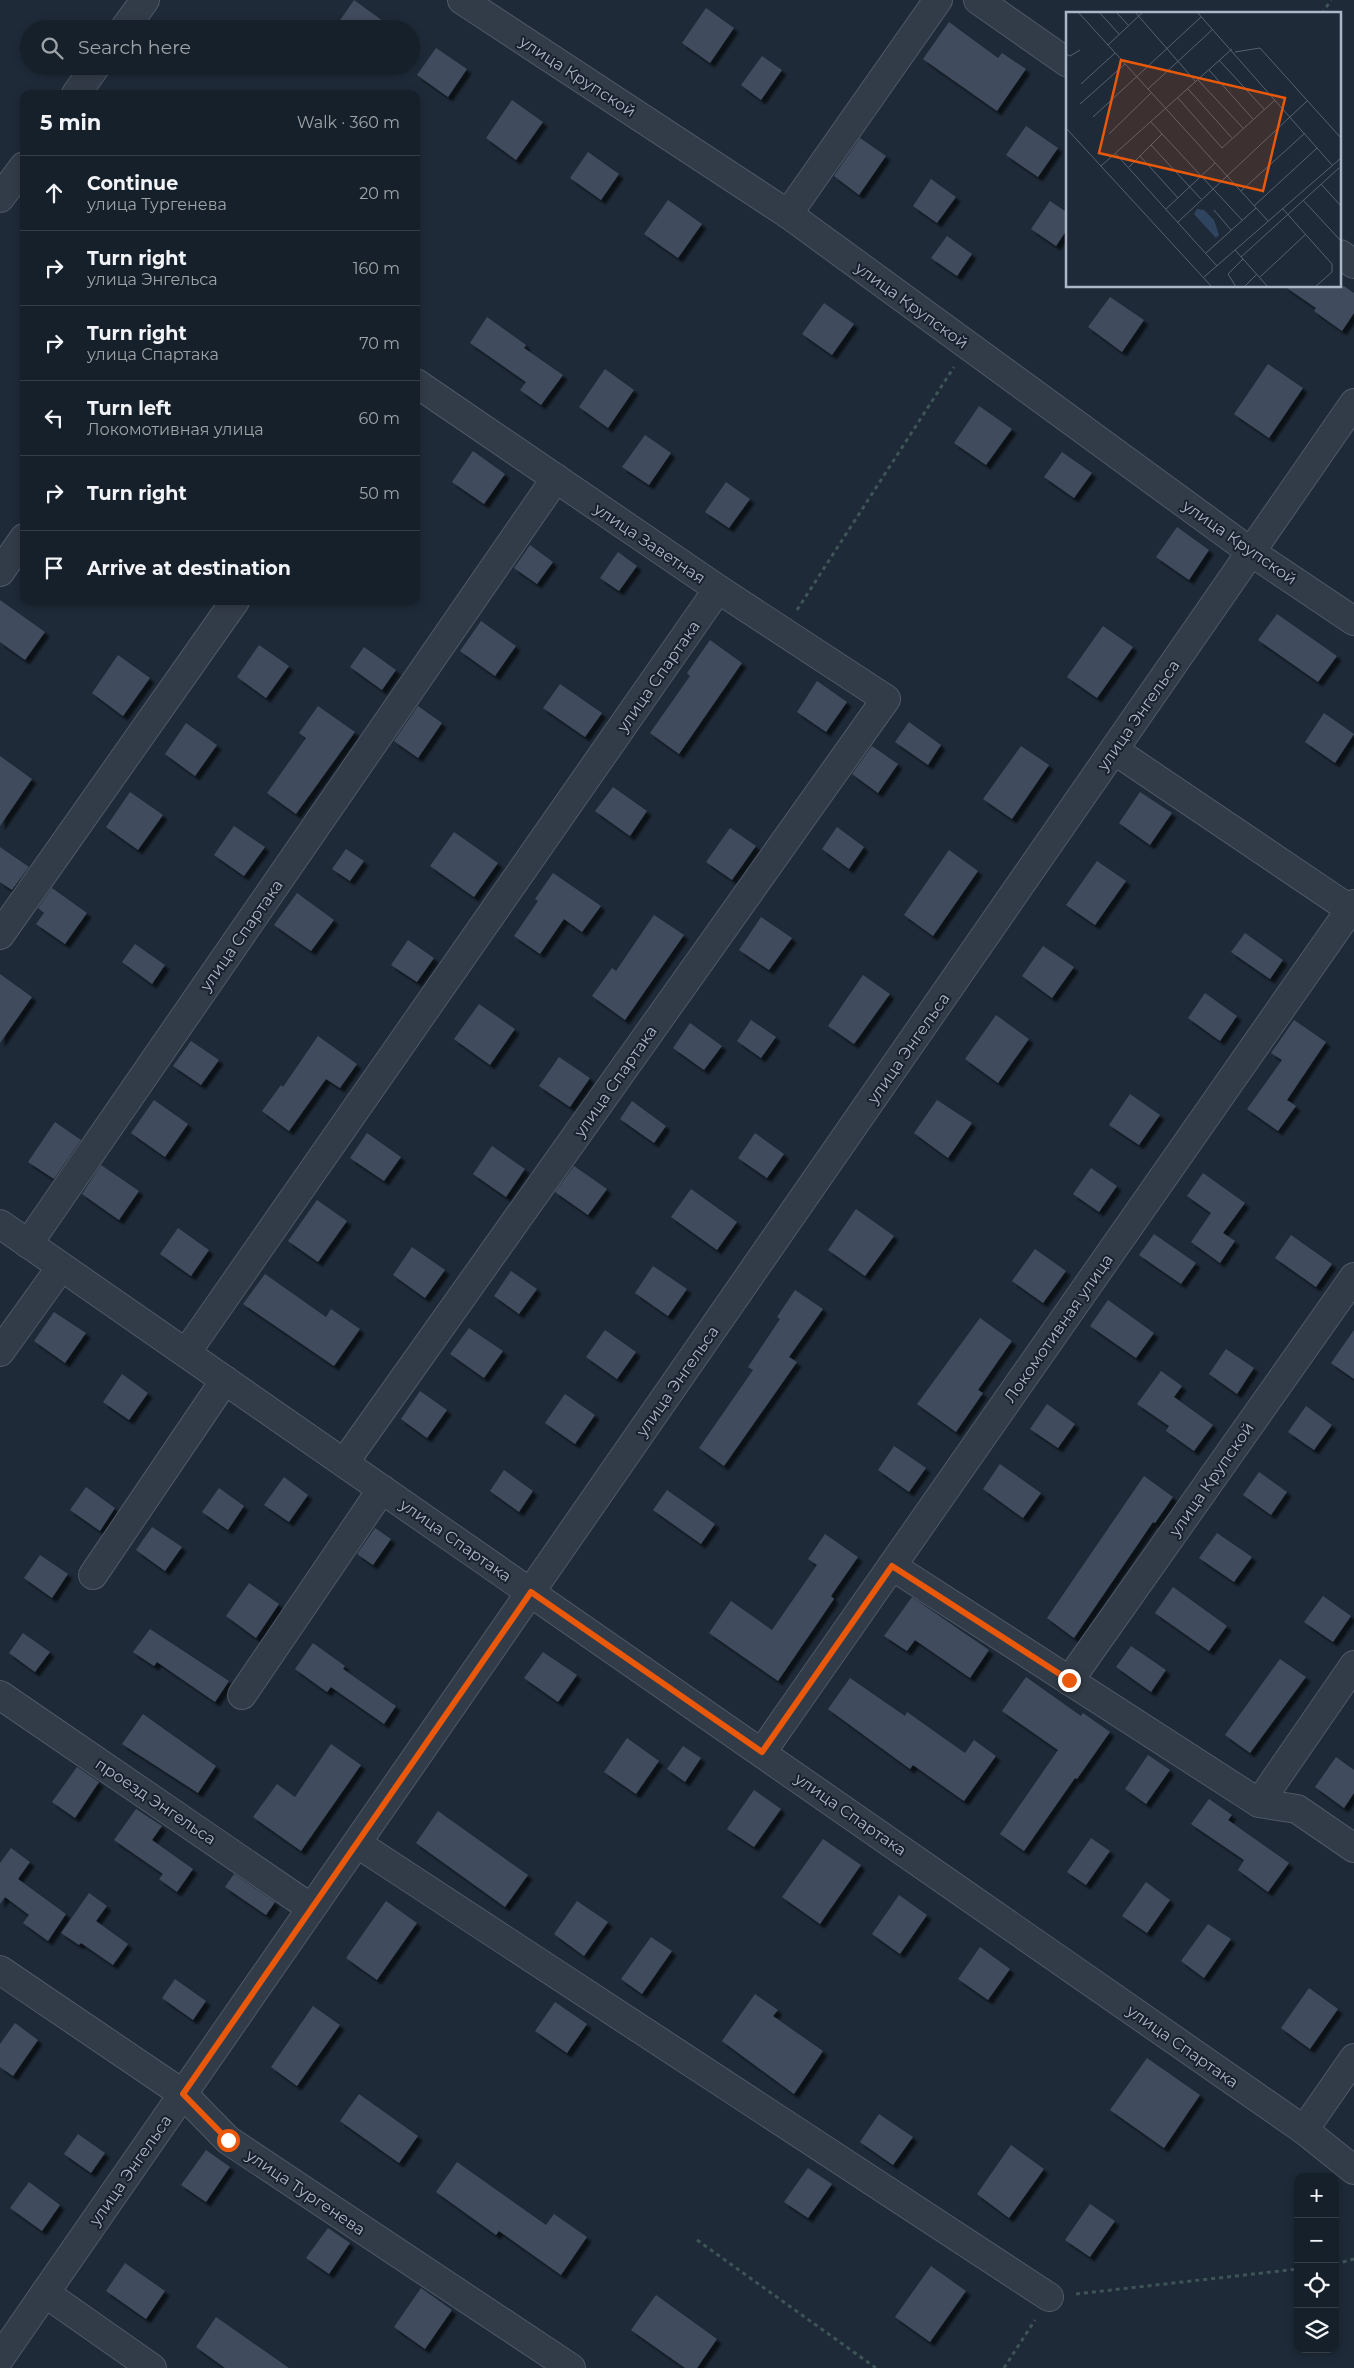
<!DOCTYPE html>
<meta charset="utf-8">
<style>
body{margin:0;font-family:Montserrat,sans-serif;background:#232d36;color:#f1f3f6}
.controls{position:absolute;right:15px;bottom:15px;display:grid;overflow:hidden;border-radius:10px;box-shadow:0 2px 8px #0003}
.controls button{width:45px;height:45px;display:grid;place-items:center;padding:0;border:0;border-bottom:1px solid #353e47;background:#16202a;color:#f1f3f6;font:25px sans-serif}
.stop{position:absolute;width:15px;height:15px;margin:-11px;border:4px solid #ea580c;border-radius:50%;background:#fff}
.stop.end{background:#ea580c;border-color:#fff;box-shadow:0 1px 5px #0008}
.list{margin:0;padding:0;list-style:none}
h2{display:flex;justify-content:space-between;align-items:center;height:65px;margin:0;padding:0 20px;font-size:21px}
h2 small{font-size:16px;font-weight:400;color:#9ea3a8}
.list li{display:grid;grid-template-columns:32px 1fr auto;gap:15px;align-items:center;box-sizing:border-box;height:75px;padding:0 20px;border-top:1px solid #353e47}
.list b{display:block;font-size:19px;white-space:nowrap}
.list p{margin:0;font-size:16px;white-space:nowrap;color:#9ea3a8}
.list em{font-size:16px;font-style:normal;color:#9ea3a8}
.icon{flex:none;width:28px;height:28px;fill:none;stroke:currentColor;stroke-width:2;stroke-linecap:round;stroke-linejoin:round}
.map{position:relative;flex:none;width:1354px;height:2368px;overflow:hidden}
.search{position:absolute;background:#16202a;box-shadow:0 2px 8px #0003;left:20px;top:20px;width:400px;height:55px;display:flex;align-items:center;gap:12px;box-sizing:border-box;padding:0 18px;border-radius:28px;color:#9ea3a8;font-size:19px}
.panel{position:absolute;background:#16202a;box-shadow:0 2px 8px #0003;left:20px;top:90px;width:400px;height:515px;border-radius:10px}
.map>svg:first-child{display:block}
</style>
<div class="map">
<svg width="1354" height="2368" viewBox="0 0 1354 2368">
<defs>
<filter id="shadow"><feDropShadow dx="4.5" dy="4.5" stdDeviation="1" flood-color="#0009"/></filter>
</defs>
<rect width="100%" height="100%" fill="#1e2a38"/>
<g fill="#3f4c5d" filter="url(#shadow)">
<path d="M354,0L394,29H334Z"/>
<path d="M706,8L734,28L710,63L682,43Z"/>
<path d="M949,22L998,58L1002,53L1026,69L997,111L923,59Z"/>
<path d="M436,48L467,69L448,97L417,75Z"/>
<path d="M762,56L782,70L761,100L741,85Z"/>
<path d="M512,100L543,122L516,160L486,138Z"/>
<path d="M1026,126L1058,148L1038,177L1006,155Z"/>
<path d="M860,138L886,156L859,195L834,176Z"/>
<path d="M588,152L619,174L601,200L570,178Z"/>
<path d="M931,179L956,197L937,223L913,206Z"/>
<path d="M668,200L702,224L678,258L644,234Z"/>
<path d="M1050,201L1068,213V228L1056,246L1031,229Z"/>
<path d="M947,236L972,254L957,276L931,258Z"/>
<path d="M1284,286H1344L1354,293V313L1342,331L1314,311L1316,308Z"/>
<path d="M1110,297L1144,320L1122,352L1088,327Z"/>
<path d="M824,303L854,324L832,355L802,334Z"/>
<path d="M487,317L526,345L524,348L563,375L541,405L520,390L526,382L470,343Z"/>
<path d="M1268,364L1303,388L1269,438L1234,414Z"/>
<path d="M605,369L634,390L608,428L579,407Z"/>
<path d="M979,406L1012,429L986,465L954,443Z"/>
<path d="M645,435L671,453L649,485L622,467Z"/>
<path d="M473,451L505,474L484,504L452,482Z"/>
<path d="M1062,452L1092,473L1074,498L1044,477Z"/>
<path d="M726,482L750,499L729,528L705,512Z"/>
<path d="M1177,527L1209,550L1189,580L1156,557Z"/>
<path d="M530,545L553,562L537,584L514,568Z"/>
<path d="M618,552L637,566L619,591L600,578Z"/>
<path d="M0,600L45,632L25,660L0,642Z"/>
<path d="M1277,614L1337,656L1318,682L1258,640Z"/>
<path d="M481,621L516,646L495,676L460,651Z"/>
<path d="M1103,626L1133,647L1097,698L1067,677Z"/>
<path d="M710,640L742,663L679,754L650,733L690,676L687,673Z"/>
<path d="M259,645L289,666L266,698L237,677Z"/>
<path d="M364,647L396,670L382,690L350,667Z"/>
<path d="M118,655L150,678L123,716L92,693Z"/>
<path d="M817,681L847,702L826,732L797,712Z"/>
<path d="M560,684L602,713L585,737L543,708Z"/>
<path d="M318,706L355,732L296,814L267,793L306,738L299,733Z"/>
<path d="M418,706L442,723L418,758L394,741Z"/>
<path d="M1324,713L1354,734L1335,763L1305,742Z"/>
<path d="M909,722L941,745L928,765L895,742Z"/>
<path d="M186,723L217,745L195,776L165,754Z"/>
<path d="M872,746L898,764L878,793L852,774Z"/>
<path d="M1021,746L1049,765L1012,819L983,799Z"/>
<path d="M0,756L32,779L0,826Z"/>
<path d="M613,787L647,811L630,836L595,811Z"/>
<path d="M130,792L163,815L138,850L106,827Z"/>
<path d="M1140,792L1172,813L1150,845L1119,823Z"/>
<path d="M234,826L265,847L244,876L214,855Z"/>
<path d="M837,827L864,847L849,869L822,849Z"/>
<path d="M730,828L756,846L732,880L706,862Z"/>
<path d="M454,832L498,863L474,897L430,866Z"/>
<path d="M0,847L29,867L12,890L0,882Z"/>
<path d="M346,849L364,861L350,881L332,869Z"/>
<path d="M949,850L978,871L933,936L904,915Z"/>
<path d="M1097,861L1126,881L1095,925L1066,905Z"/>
<path d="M553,873L601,906L582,932L564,919L540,954L514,936L538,901L535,899Z"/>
<path d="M52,888L87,913L65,944L36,924L44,913L38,908Z"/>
<path d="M297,893L334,920L311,951L274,925Z"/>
<path d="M654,915L684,935L625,1020L592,996L612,968L616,971Z"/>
<path d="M761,917L792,938L769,970L739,950Z"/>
<path d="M1245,933L1283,960L1270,979L1231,952Z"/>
<path d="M408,940L434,958L417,982L391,965Z"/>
<path d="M135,944L165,965L152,984L122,962Z"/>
<path d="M1043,946L1074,967L1052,998L1022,976Z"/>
<path d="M0,974L32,997L0,1043Z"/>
<path d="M863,975L890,994L854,1044L828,1026Z"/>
<path d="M1205,993L1237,1016L1220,1041L1188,1018Z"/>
<path d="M479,1004L515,1029L490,1065L454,1039Z"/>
<path d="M996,1015L1029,1039L998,1083L965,1059Z"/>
<path d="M751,1020L776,1037L761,1058L737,1041Z"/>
<path d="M1294,1020L1326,1042L1287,1100L1296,1106L1278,1131L1247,1109L1282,1060L1271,1053Z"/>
<path d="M690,1023L722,1046L704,1070L673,1048Z"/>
<path d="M318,1036L357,1064L340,1088L326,1079L289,1131L262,1111L281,1085L283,1087Z"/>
<path d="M191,1041L219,1060L201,1085L173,1066Z"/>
<path d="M559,1057L590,1078L570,1107L539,1086Z"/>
<path d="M1130,1094L1160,1115L1139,1145L1109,1125Z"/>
<path d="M154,1100L188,1124L165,1157L131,1133Z"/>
<path d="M937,1100L972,1123L948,1158L914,1133Z"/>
<path d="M632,1101L666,1126L654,1143L620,1119Z"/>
<path d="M55,1122L81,1140L54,1179L28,1162Z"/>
<path d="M367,1133L401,1157L384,1181L350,1158Z"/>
<path d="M755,1133L784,1154L767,1178L738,1158Z"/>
<path d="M492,1146L525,1169L506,1197L473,1174Z"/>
<path d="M101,1165L139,1191L119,1220L82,1194Z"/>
<path d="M574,1166L607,1189L588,1215L555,1192Z"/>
<path d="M1091,1168L1117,1186L1099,1212L1073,1194Z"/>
<path d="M1203,1173L1245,1203L1223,1233L1235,1241L1220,1263L1191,1242L1211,1213L1187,1196Z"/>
<path d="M691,1189L737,1222L717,1250L671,1217Z"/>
<path d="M317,1200L347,1221L318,1262L288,1241Z"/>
<path d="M856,1209L894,1236L865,1276L828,1250Z"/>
<path d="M178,1228L209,1250L191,1276L160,1254Z"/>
<path d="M1154,1234L1196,1263L1181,1284L1139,1255Z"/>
<path d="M1291,1235L1332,1264L1316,1287L1275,1258Z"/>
<path d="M412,1247L445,1270L425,1298L393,1275Z"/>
<path d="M1035,1249L1066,1271L1043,1303L1012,1281Z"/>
<path d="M653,1266L687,1289L668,1316L635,1293Z"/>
<path d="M511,1271L537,1289L519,1314L494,1296Z"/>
<path d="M265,1274L326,1317L331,1309L360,1329L334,1366L243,1304Z"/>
<path d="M795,1290L823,1309L789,1357L797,1362L724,1466L699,1448L753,1370L748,1367L780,1319L777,1317Z"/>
<path d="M1108,1300L1154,1333L1136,1358L1090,1326Z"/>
<path d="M54,1312L86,1333L65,1363L34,1341Z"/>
<path d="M980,1318L1012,1341L978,1390L983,1393L956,1432L917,1404Z"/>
<path d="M469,1328L503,1351L484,1378L450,1354Z"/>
<path d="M605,1330L636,1352L617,1379L586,1357Z"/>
<path d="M1354,1330V1379L1331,1363Z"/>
<path d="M1226,1349L1254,1368L1237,1394L1209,1374Z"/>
<path d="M1161,1371L1182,1386L1174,1397L1213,1425L1194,1451L1166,1431L1169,1426L1137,1404Z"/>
<path d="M122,1374L148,1393L129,1420L103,1402Z"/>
<path d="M420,1391L447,1410L427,1438L401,1419Z"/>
<path d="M565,1394L595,1415L575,1444L545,1423Z"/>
<path d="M1047,1404L1075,1424L1058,1448L1030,1429Z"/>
<path d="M1306,1406L1332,1425L1314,1450L1288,1432Z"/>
<path d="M894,1446L926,1468L909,1492L878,1470Z"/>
<path d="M1000,1464L1041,1493L1023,1518L983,1489Z"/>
<path d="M504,1470L533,1491L519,1512L490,1491Z"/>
<path d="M1259,1472L1287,1492L1271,1515L1243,1495Z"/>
<path d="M1144,1476L1173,1497L1155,1523L1153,1522L1074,1638L1047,1618Z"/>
<path d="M284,1477L308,1495L289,1522L264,1505Z"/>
<path d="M86,1487L115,1508L100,1531L70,1510Z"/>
<path d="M219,1488L244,1506L228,1530L202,1512Z"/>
<path d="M667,1490L715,1524L701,1544L653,1510Z"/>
<path d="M152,1527L182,1547L165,1571L136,1550Z"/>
<path d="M375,1528L391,1539L373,1565L357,1554Z"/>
<path d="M1217,1533L1252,1557L1234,1582L1199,1558Z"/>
<path d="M825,1534L858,1557L831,1596L834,1599L778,1681L709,1633L731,1601L772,1630L817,1565L808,1559Z"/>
<path d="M40,1555L68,1574L52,1598L24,1578Z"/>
<path d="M249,1583L279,1604L256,1638L226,1616Z"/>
<path d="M1173,1587L1227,1626L1209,1651L1155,1613Z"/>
<path d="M1323,1596L1351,1616L1333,1642L1304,1622Z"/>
<path d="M912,1597L989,1650L970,1678L915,1640L907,1651L884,1636Z"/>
<path d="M150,1629L229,1681L215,1702L157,1662L154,1666L133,1652Z"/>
<path d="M23,1633L50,1652L35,1672L9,1653Z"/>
<path d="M313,1643L345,1666L343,1669L396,1706L384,1724L331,1687L327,1692L295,1669Z"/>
<path d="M1131,1646L1166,1670L1151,1692L1116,1667Z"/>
<path d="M543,1652L577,1675L558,1702L524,1678Z"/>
<path d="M1280,1659L1306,1677L1250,1753L1225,1735Z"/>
<path d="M1026,1677L1081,1716L1083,1713L1110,1732L1077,1779L1075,1778L1024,1851L1000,1834L1058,1750L1002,1711Z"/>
<path d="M850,1678L905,1716L907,1712L965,1753L974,1740L996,1756L964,1801L913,1765L910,1769L828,1709Z"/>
<path d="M143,1714L216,1766L198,1793L122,1744Z"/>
<path d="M627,1738L659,1761L636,1794L604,1772Z"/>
<path d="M331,1744L361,1765L301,1851L253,1817L277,1784L295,1797Z"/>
<path d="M683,1746L701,1758L685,1782L667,1769Z"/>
<path d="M1148,1755L1170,1770L1146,1804L1125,1789Z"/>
<path d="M1336,1757L1354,1770V1793L1344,1808L1315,1787Z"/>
<path d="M77,1767L99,1782L75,1818L52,1802Z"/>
<path d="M754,1790L781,1809L754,1847L727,1829Z"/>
<path d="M1209,1799L1232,1815L1228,1820L1289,1863L1268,1892L1238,1870L1244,1860L1191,1824Z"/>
<path d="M136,1809L162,1826L152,1840L193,1869L177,1892L159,1879L163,1874L114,1840Z"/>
<path d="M438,1811L528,1875L505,1907L416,1843Z"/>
<path d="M1091,1838L1110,1851L1086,1885L1067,1872Z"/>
<path d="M823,1839L861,1865L820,1924L782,1897Z"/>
<path d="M11,1848L30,1862L18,1879L66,1914L48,1941L23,1923L29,1915L5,1897L0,1904V1863Z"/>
<path d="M234,1874L275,1902L266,1915L225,1887Z"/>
<path d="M1146,1882L1170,1900L1147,1933L1122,1916Z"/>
<path d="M89,1893L107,1906L96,1921L128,1944L113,1965L81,1943L79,1945L61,1933Z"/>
<path d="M899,1895L927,1915L900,1954L872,1934Z"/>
<path d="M386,1901L417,1923L377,1980L346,1958Z"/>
<path d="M577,1901L608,1922L584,1956L554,1934Z"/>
<path d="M1208,1924L1231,1939L1204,1978L1181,1961Z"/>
<path d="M651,1937L672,1951L642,1994L621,1979Z"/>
<path d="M980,1947L1010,1969L988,2000L958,1979Z"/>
<path d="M175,1979L206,2001L193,2020L162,1998Z"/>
<path d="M1309,1988L1338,2009L1310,2049L1281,2028Z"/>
<path d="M755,1994L778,2010L773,2016L823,2051L794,2094L722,2041Z"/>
<path d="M555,2002L587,2024L567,2053L535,2031Z"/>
<path d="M313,2006L340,2025L297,2086L271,2067Z"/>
<path d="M15,2023L38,2040L13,2076L0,2067V2044Z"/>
<path d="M1147,2058L1200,2095L1164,2148L1110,2110Z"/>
<path d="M359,2094L418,2136L399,2163L340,2121Z"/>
<path d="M879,2114L913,2137L893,2165L860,2142Z"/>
<path d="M78,2134L105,2153L91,2173L64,2154Z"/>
<path d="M1011,2145L1044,2169L1009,2218L977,2194Z"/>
<path d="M206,2150L230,2167L206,2202L181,2185Z"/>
<path d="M457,2162L546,2225L554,2214L587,2237L561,2275L499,2231L496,2235L436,2192Z"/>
<path d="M808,2168L832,2184L808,2218L784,2202Z"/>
<path d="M29,2182L60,2205L42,2231L10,2208Z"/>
<path d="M1090,2204L1115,2221L1090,2257L1065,2240Z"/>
<path d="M328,2228L350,2243L329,2274L306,2258Z"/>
<path d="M125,2263L165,2291L146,2319L106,2291Z"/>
<path d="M931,2266L966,2291L930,2342L895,2317Z"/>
<path d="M421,2288L452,2310L425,2349L394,2327Z"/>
<path d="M656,2295L717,2339L697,2368H685L631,2330Z"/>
<path d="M216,2317L289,2368H225L196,2347Z"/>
</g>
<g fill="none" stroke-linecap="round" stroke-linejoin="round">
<defs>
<g id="minor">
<path d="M462,0L788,214L1251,552L1354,621"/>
<path d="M978,0L1068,63"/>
<path d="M124,29L145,0"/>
<path d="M76,94L96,66"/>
<path d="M0,198L24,166"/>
<path d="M788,214L938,0"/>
<path d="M1340,254L1354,264"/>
<path d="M0,572L24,538"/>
<path d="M1114,750L1354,912"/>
<path d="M0,935L235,601"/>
<path d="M0,1224L1304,2130L1354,2170"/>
<path d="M28,1244L556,478"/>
<path d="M0,1352L61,1267"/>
<path d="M186,1353L718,589"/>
<path d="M344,1463L886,699L718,589L416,383"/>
<path d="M892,1566L1259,1803L1297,1809L1354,1848"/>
<path d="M93,1575L225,1380"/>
<path d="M1069,1681L1354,1277"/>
<path d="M0,1695L311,1908"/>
<path d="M242,1695L382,1489"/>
<path d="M762,1752L1354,904"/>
<path d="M1259,1803L1354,1665"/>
<path d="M358,1844L1049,2297"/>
<path d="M0,1970L183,2094L228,2140L571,2368"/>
<path d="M1304,2130L1354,2058"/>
<path d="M45,2293L152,2368"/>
<path d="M0,2358L1354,403"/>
</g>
</defs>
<use href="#minor" stroke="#4f5967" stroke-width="30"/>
<g stroke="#3e5457" stroke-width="3" stroke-dasharray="4 4" stroke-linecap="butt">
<path d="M1322,14L1331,0"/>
<path d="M797,610L954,367"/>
<path d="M697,2240L876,2368"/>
<path d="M1335,2264L1354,2259"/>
<path d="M1076,2294L1298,2269"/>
<path d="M1004,2368L1035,2320"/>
</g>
<use href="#minor" stroke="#323c48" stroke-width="28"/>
</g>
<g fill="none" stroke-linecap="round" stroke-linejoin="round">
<path stroke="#ea580c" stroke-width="6" d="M228,2140L183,2094L531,1592L762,1752L892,1566L1069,1680"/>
</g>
<g text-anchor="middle" stroke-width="4" stroke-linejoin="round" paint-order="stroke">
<g font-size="16" fill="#acb6c6" stroke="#18212d">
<text transform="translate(578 76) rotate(33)" y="6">улица Крупской</text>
<text transform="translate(912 305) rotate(36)" y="6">улица Крупской</text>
<text transform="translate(1240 542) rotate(35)" y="6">улица Крупской</text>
<text transform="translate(650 543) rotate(34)" y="6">улица Заветная</text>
<text transform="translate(658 676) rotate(-55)" y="6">улица Спартака</text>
<text transform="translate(1138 715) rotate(-55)" y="6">улица Энгельса</text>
<text transform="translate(241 935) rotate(-55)" y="6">улица Спартака</text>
<text transform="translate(908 1048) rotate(-55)" y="6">улица Энгельса</text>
<text transform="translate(615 1081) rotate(-55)" y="6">улица Спартака</text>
<text transform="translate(1058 1328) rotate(-55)" y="6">Локомотивная улица</text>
<text transform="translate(677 1381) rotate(-55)" y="6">улица Энгельса</text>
<text transform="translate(1211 1479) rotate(-55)" y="6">улица Крупской</text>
<text transform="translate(456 1540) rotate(35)" y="6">улица Спартака</text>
<text transform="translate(156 1801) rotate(34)" y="6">проезд Энгельса</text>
<text transform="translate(851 1814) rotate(35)" y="6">улица Спартака</text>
<text transform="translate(1183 2046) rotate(35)" y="6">улица Спартака</text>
<text transform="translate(130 2170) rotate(-55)" y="6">улица Энгельса</text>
<text transform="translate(306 2192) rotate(34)" y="6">улица Тургенева</text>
</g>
</g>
<g transform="translate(1066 12)">
<rect width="275" height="275" fill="#1e2a38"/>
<path d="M131,197L138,198L148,208L153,223L150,226L128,202Z" fill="#2f455f"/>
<path fill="none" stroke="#576271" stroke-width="1" d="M12,0L202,209M33,0L53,22M50,0L63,14M69,0L130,70M131,0L266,153M42,33L77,0M169,40L194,36L275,126M0,42L4,44L14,38M153,48L198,97M143,58L187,107M132,68L177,116M15,72L49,41M82,77L147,17M122,77L166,126M112,86L156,136L209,88M14,92L59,52M27,105L135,5M85,110L176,208M0,116L146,275M43,122L85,81M85,133L135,187M50,142L151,254M74,144L112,186M35,154L166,37M63,155L96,122M255,172L275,194M175,179L239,121M237,188L275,229M188,194L251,136M216,196L266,252V260L249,275M100,197L149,151M148,198L165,218M112,210L241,89M169,238L202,275M140,241L190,196M175,245L273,156M138,265L275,146M194,265L240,222M170,275L162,262L177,247M178,275L191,262"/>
<path fill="#e8590c" fill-opacity="0.15" stroke="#e8590c" stroke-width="2.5" d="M55,48L219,86L197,179L33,141Z"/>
<rect width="275" height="275" fill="none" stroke="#acb6c6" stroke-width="2.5"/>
</g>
</svg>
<div class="controls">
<button>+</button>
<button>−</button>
<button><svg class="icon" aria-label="locate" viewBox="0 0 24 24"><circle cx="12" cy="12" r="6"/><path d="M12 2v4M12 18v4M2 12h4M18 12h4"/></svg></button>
<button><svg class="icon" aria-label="layers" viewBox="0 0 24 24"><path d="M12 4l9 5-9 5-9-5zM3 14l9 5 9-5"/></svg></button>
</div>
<div class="stop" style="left:228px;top:2140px"></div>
<div class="stop end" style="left:1069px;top:1680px"></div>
<div class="search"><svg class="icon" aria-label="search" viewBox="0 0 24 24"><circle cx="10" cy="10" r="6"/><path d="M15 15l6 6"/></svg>Search here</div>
<section class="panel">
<h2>5 min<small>Walk · 360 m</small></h2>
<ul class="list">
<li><svg class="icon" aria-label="ahead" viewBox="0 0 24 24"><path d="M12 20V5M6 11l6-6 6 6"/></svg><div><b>Continue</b><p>улица Тургенева</p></div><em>20 m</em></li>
<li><svg class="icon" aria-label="right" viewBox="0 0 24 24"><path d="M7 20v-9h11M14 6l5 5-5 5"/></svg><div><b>Turn right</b><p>улица Энгельса</p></div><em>160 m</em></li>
<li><svg class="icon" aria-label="right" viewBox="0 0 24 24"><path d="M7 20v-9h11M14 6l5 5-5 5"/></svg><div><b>Turn right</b><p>улица Спартака</p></div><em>70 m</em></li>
<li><svg class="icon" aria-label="left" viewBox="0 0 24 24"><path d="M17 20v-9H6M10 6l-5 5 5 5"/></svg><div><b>Turn left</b><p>Локомотивная улица</p></div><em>60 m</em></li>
<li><svg class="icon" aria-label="right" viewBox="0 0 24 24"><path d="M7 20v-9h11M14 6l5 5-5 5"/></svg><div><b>Turn right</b></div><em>50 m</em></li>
<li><svg class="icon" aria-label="arrive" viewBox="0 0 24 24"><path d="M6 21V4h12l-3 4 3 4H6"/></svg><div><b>Arrive at destination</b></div></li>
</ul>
</section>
</div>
